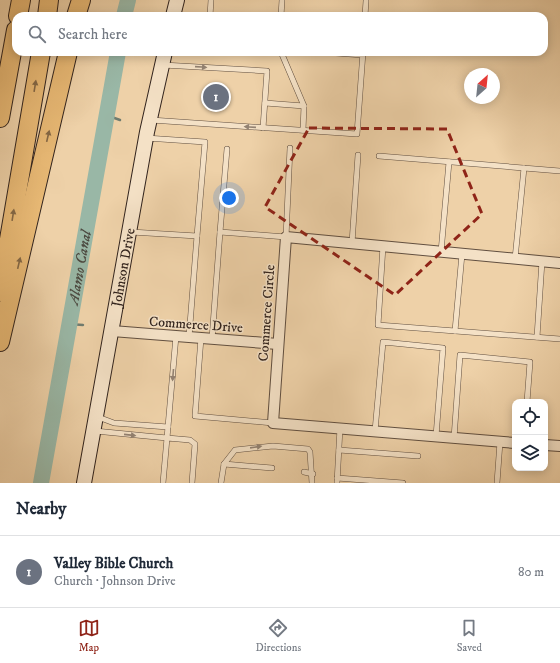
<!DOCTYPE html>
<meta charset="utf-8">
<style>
body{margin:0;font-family:"IM FELL DW Pica",serif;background:#f6f6f7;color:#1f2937}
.controls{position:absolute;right:12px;bottom:12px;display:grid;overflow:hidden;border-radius:8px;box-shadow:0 2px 10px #0003}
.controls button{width:36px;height:36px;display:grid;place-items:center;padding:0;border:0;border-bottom:1px solid #e0e1e3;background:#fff;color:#1f2937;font:20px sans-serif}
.compass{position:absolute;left:464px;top:68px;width:36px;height:36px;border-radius:50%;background:#fff;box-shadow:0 2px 10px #0003;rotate:27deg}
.you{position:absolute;left:229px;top:198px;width:14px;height:14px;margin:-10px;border:3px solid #fff;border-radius:50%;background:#1a73e8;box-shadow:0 0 0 6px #1a73e833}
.badge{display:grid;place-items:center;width:26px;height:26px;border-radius:50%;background:#8f2418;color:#fff;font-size:13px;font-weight:700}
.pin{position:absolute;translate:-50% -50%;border:2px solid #fff;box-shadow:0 1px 4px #0006}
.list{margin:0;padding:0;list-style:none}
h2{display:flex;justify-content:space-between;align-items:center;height:52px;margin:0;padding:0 16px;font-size:17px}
h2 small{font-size:13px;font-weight:400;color:#747a83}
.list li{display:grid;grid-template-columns:26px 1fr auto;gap:12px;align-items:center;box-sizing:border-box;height:72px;padding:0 16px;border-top:1px solid #e0e1e3}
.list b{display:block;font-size:15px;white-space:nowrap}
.list p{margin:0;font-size:13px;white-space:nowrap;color:#747a83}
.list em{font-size:13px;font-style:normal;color:#747a83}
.icon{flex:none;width:22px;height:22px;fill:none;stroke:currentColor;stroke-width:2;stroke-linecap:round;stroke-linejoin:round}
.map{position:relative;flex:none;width:560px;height:483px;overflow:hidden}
.search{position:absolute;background:#fff;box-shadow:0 2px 10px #0003;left:12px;right:12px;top:12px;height:44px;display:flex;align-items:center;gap:10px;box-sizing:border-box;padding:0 14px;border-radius:12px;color:#747a83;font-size:15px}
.sheet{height:124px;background:#fff}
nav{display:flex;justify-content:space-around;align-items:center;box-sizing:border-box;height:56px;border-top:1px solid #e0e1e3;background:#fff;font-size:11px;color:#747a83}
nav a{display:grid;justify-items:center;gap:2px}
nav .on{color:#8f2418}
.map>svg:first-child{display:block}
</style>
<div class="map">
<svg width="560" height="483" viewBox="0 0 560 483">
<rect width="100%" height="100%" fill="#eed1a8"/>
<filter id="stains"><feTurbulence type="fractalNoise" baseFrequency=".005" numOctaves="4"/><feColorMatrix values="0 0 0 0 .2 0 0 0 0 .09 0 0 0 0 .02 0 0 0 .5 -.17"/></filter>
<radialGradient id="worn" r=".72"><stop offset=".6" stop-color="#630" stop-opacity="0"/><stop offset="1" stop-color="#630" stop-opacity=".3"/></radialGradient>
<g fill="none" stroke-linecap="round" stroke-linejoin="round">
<g stroke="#707c70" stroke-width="2.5">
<path d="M106,115L120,120"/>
<path d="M69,324L83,325"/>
</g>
<g stroke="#99b7a6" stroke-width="16">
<path d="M124,16L128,0"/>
<path id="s1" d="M41,483L118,52"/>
</g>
<defs>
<g id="lane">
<path d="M210,16L211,0"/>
<path d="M281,16L282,0"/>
<path d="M365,16L366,1"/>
<path d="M281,52L304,106L303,130"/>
<path d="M323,52L362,55"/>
<path d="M163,65L267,71L263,128"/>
<path d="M265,103L304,106"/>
<path d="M151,120L357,134L363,52"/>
<path d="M227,149L220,232L286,237L290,148"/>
<path d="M379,156L560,171"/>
<path d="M131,232L197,236L205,142L146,138"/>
<path d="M352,243L358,155"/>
<path d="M383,246L378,325L560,339"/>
<path d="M441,252L449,162"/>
<path d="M515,259L524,168"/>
<path d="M455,331L462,254"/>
<path d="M189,337L197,236"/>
<path d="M537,337L542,261"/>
<path d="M201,338L195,416L273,423"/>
<path d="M212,339L220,232"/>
<path d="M98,417L114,423L168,427"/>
<path d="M95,431L167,438L176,336"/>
<path d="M375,431L383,342L443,348L436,436"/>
<path d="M454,438L460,355L530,362L527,402"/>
<path d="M339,450L418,456"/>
<path d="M224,464L235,450L273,446L308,449L310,452L312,483"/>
<path d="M304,472L313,474"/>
<path d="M337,478L403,483"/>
<path d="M163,483L167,438L190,440L195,444L192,483"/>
<path d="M221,483L224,464L272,468"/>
<path d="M337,483L340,428"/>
<path d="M497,483L500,442"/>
</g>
<g id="street">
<path d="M112,331L278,344"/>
<path d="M515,443L273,423L286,237L560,263"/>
<path d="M545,445L560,446"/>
</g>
<g id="secondary">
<path d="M173,16L177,0"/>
<path id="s2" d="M84,483L147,132L165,52"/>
</g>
<g id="highway">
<path d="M18,16L21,0"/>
<path d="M47,16L49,0"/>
<path d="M76,16L81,0"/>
<path d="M0,118L16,30"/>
<path d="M0,292L41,52"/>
<path d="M0,342L68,52"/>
</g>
</defs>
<use href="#lane" stroke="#614f40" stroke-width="6"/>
<use href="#street" stroke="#614f40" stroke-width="12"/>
<use href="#secondary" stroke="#32241e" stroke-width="16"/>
<use href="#highway" stroke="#32241e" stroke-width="20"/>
<use href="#lane" stroke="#f4e1c6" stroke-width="5"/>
<use href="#street" stroke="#f4e1c6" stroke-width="10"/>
<use href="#secondary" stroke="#f4e1c6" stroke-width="14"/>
<use href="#highway" stroke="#e7b874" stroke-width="18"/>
</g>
<defs><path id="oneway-solid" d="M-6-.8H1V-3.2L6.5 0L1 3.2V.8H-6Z"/></defs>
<g fill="#938272">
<use href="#oneway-solid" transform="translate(201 67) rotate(4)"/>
<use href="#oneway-solid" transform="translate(250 127) rotate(-176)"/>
<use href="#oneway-solid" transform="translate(173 375) rotate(95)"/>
<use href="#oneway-solid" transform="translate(130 435) rotate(6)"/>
<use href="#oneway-solid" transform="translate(256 447) rotate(-8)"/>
</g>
<g fill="#836745">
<use href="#oneway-solid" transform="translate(35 86) rotate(-81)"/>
<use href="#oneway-solid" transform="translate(48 136) rotate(-77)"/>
<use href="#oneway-solid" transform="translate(13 215) rotate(-81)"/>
<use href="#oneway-solid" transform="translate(19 263) rotate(-77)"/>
</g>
<path fill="none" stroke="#8f2418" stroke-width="3" stroke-dasharray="8 5" stroke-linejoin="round" d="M309,128L447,129L482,214L395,295L265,207Z"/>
<g text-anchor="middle" stroke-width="3" stroke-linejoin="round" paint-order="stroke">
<g font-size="14" fill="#32241e" stroke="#f4e1c6">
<text dy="5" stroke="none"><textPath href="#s2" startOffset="219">Johnson Drive</textPath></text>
<text transform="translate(266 313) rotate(-86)" y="5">Commerce Circle</text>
<text transform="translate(196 324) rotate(4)" y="5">Commerce Drive</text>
</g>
<g font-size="15" font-style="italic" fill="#4c4940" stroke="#f4e1c6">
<text dy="5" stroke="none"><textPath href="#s1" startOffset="219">Alamo Canal</textPath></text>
</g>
</g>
<rect width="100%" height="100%" filter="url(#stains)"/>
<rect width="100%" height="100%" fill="url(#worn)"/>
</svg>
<div class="controls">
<button><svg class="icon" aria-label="locate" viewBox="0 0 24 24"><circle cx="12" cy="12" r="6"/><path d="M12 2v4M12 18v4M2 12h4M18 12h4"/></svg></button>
<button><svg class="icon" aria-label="layers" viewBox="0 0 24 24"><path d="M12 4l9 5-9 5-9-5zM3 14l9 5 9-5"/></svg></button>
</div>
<svg class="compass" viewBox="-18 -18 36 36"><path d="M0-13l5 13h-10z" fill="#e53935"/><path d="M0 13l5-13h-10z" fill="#747a83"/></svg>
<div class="you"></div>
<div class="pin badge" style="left:216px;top:97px;background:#6b7280">1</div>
<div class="search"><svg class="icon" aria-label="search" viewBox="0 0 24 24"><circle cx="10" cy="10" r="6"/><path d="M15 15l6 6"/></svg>Search here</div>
</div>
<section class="sheet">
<h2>Nearby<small></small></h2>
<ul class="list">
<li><span class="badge" style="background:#6b7280">1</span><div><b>Valley Bible Church</b><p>Church · Johnson Drive</p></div><em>80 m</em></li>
</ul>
</section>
<nav>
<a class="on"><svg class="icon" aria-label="map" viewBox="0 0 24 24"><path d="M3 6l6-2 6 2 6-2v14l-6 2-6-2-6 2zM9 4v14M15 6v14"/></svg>Map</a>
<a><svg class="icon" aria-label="directions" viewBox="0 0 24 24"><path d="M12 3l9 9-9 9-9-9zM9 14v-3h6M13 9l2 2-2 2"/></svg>Directions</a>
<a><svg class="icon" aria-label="saved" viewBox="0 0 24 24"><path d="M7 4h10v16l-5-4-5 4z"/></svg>Saved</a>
</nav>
